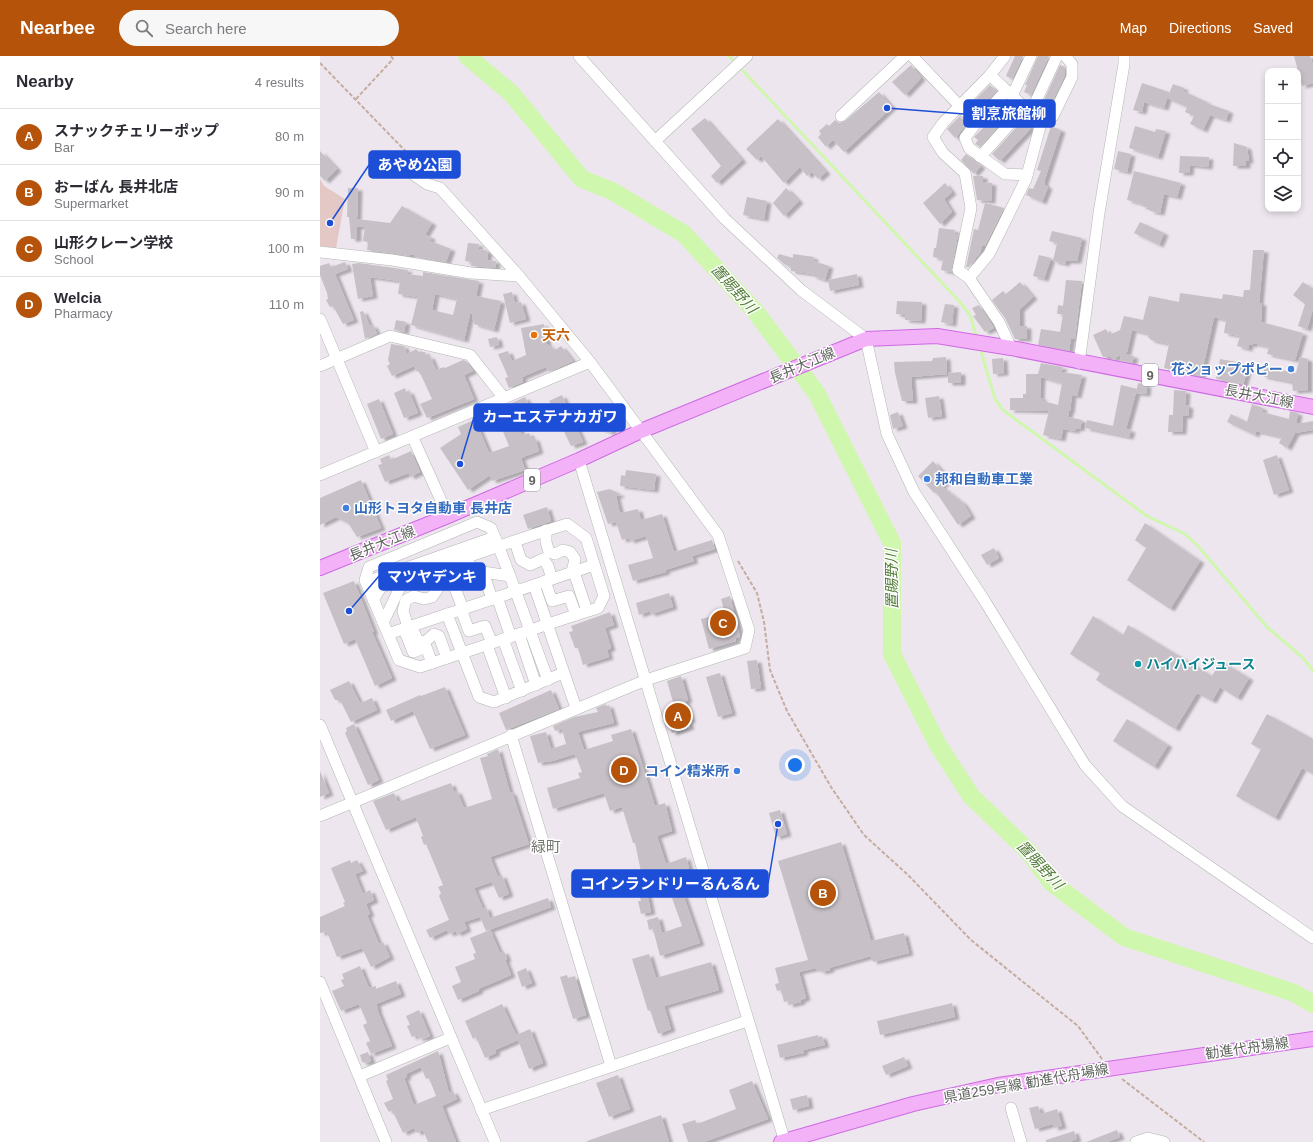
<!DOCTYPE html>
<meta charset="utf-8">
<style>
body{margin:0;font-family:Helvetica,"Noto Sans JP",sans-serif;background:#f7f7f7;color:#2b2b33}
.controls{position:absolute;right:12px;top:12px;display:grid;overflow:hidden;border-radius:8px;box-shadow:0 2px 6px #0003}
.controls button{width:36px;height:36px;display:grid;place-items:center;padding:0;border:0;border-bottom:1px solid #e1e1e2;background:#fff;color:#2b2b33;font:20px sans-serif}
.you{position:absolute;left:475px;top:709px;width:14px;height:14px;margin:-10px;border:3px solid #fff;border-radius:50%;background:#1a73e8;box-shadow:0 0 0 6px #1a73e833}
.badge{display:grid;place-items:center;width:26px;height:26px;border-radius:50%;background:#b45309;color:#fff;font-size:13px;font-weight:700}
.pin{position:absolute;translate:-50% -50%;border:2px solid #fff;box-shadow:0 1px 4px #0006}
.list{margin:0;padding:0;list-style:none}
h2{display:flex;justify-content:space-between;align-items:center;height:52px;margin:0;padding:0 16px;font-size:17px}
h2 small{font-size:13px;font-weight:400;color:#7c7c81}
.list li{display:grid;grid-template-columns:26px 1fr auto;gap:12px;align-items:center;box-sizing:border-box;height:56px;padding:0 16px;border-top:1px solid #e1e1e2}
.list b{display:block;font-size:15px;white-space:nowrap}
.list p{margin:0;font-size:13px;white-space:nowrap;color:#7c7c81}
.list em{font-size:13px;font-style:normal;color:#7c7c81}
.icon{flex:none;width:22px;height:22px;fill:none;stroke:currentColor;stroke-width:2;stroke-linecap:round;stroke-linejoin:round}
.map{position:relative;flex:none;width:993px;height:1086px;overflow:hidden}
header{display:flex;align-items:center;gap:24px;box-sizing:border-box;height:56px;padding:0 20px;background:#b45309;color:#fff}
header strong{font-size:19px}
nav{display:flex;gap:22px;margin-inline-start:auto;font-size:14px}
.search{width:280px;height:36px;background:#f7f7f7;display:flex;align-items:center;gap:10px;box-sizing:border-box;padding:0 14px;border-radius:22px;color:#7c7c81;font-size:15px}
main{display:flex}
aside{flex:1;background:#fff}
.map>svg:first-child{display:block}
</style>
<header>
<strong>Nearbee</strong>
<div class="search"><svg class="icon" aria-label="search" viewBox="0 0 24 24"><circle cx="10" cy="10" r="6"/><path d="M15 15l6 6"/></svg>Search here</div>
<nav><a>Map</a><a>Directions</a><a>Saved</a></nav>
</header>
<main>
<aside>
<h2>Nearby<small>4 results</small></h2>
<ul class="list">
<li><span class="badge">A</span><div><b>スナックチェリーポップ</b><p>Bar</p></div><em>80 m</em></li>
<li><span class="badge">B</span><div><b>おーばん 長井北店</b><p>Supermarket</p></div><em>90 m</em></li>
<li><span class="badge">C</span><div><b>山形クレーン学校</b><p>School</p></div><em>100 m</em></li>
<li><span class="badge">D</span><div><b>Welcia</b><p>Pharmacy</p></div><em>110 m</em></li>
</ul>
</aside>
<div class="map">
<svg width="993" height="1086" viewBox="0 0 993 1086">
<defs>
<filter id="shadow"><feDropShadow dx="4.5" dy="2.5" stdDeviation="1" flood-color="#0004"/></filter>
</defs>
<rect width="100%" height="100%" fill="#ede6ee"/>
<path fill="#e3c8c5" d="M0,123L4,130L25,143L16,192L0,190Z"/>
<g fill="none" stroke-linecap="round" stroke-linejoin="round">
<g stroke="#d0f7ae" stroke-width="3">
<path d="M409,0L639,245L650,259L657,282"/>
<path d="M660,292L675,343L683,354L827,460L865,478L878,490L947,571L983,602L993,615"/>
</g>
<path stroke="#d0f7ae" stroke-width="18" d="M147,0L191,37L262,123L292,135L364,178L435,255L497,338L572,487V598L618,689L651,740L708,795L732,827L804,881L974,937L993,948"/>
</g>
<g fill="#c7c1c7" fill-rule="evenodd" filter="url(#shadow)">
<path d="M695,0H703L692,23L686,20Z"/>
<path d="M718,0H729L711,39L704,36L707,29H705Z"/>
<path d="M974,0H990L993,9V27L982,30Z"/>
<path d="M591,9L601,22L585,39L572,26Z"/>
<path d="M740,9L745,11V19L728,55L724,57L723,52L726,45L724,44Z"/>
<path d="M822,27L849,36L848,40L853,28L864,32L863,35L887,46L886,47L909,55L906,64L890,59L883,74L870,68L874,60L865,56L867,51L847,42L844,52L824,46L822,56L813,54Z"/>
<path d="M670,29L677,35L663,49L661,46L653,53L649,50Z"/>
<path d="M559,36L572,51L524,96L513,84L506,91L498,81L501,78L499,75L507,68L509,70L515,64L519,67L525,65Z"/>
<path d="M684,47L692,55L660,91L655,88L658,84L654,81L675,60L673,59Z"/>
<path d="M640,60L647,68L635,82L627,73Z"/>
<path d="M385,62L422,104L397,127L391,120L401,110L371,73Z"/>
<path d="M458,63L506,116L498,123L492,116L487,120L480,111L464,127L441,100L437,104L426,93Z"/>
<path d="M703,64L711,72L680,105L672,98Z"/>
<path d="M731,70L741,74L724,126L725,129L728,131L722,146L706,139L709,132L713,133L721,115L717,114Z"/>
<path d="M815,70L835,76L836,73L846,75L838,101L809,92Z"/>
<path d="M914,87L927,91L929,105H926V110H913Z"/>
<path d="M0,95L17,113L5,125L0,120Z"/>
<path d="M798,95L811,98L807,116L794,113Z"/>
<path d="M646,98L661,110L654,118L641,104Z"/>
<path d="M860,100L889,101L888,111L870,109L869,117H859Z"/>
<path d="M814,115L861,127L857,141L844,138L840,157L830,155V152L821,150L822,148L807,144Z"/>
<path d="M653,120H663V126L672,127L671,145L657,144Z"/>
<path d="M625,127L632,136L624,143L632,156L620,168L603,147Z"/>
<path d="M28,132H38L37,163L70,167L82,150L112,167L105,179L111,181L110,185L131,193L126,206L90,198V200L47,194L48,186L43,185L45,170L37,171V183H31L29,161H27Z"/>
<path d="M466,132L479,145L464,160L453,147Z"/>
<path d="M427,141L447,145L444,163L423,159Z"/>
<path d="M665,147L684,152L665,190H662L660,197L649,211H646L654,173L658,174Z"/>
<path d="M820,166L844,177L839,189L814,177Z"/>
<path d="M619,172L635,174L634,178L638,179L631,216L621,214L623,203L613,201L614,192H616Z"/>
<path d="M732,175L762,182L757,205H746L745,208L733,205L737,187L729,185Z"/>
<path d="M148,187L159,188L158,193L166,194L168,196L167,204L176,205L175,212L151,210L152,206L145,205Z"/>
<path d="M933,194H944L939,247H942L941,266L983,277L975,304L947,298L949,291L933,287V289L929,288L928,293L917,290L920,280L904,277L906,264L894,261L881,320L844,312L849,288L831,284L828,281L829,278L812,274L807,296L804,298L814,300L812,307L800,305L801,299L793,303L791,301H783L773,279L786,273L789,279L800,274L804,260L823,264L829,240L859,246L860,237L902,243L903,238L923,241L924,234H930Z"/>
<path d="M459,198L473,202V198L494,201L493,205L509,210L505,224L492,220L493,218L471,215V211L464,208L457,202Z"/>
<path d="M719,199L731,202L724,223L713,220Z"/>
<path d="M25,206L28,213L15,218L34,264L23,268L13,250L10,251L6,244L8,243L7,237L0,219V210L9,207L11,211Z"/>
<path d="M39,207L88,214L87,218L103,220V216L159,225L156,240L181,245L174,274L154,268L151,254L144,284L91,269L98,241L78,238L80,225L50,221L53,240L38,243L32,208ZM115,238L137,243L133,259L112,254Z"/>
<path d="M537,218L539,229L510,235L508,224Z"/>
<path d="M746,224L762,225L755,283L751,282L749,295L718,289L721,273L740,276L743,258H737L738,249L743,250Z"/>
<path d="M700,226L713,241L700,253V270H707V283H695L685,262L672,244L683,235L686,238Z"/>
<path d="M983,226L993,233V253L987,273L978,270L985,248L973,239Z"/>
<path d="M192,236L195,247L201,246L206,263L190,267L183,238Z"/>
<path d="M577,245L602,246L601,265L585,264V259L576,258Z"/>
<path d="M625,248L634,249L632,268L621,266Z"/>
<path d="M659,249L674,272L665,276L653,260L656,259L652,252Z"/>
<path d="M43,255L50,270L53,269L57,278L45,283L40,256Z"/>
<path d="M76,264L86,266L84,276L74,274Z"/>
<path d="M224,268L227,288L235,294L241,290L253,305L229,316L226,311L202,321L203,326L189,332L185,322L188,321L178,298L188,295L192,305L206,299L201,272Z"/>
<path d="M177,281L179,289L170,291L168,283Z"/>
<path d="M71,288L84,290L87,298L96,293L99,296H105L107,301L110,300L116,314L124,311L125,312L143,304L146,305L153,315L144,319L154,343L107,362L100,348L112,343L101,319L98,315L97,316L94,310L72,320L67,310L70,308L68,304Z"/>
<path d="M626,301L627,318L591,321L593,345H582L575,317L574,306L612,305L613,302Z"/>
<path d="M980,301L988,303V334L973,335L972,326L942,320L945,311L976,317Z"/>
<path d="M683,302L684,317L673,318L672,303Z"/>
<path d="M900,303L917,306V308L928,311L923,329L896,323Z"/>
<path d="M721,307L743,311L741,316L762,319L757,340L752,339L750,355H749L748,361L762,364L760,373L756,372L755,375L743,373L741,383L723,379L729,355L690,354V342H703V338H706V318H718ZM721,321L742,327L738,349L722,345L723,342H720Z"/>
<path d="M641,316V327H628V317Z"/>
<path d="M818,327L827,329L826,338L816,337Z"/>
<path d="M801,329L817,333L806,373L811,374L809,381L765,372L767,364L793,370Z"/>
<path d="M85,332L86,336L89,335L98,357L84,362L74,337Z"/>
<path d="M854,334L866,335L865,349L869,350L868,360H863L862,376H848L849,359H853Z"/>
<path d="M242,339L263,386L251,390L229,345Z"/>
<path d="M619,340L622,360L608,362L605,342Z"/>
<path d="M205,341L213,358L196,365L202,379L209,377L212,383L215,382L219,395L201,402L205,414L172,425L170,419L148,434L120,392L141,378L138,371ZM177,361L189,390L169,397L158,371Z"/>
<path d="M59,343L73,378L61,383L47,348Z"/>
<path d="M932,348L943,352L942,356L969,363L970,355L978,357L976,368L993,365V374L975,377L967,392L959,387L962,381L936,375L935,379L907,366L911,358L927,366Z"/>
<path d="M280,349L281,353L297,360L291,377L277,371L271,372L267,351Z"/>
<path d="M578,356L583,370L573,373L570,359Z"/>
<path d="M91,395L100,416L90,421L89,417L65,426L58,409L62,408L60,403L69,399L71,404Z"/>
<path d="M957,399L969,434L954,439L943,404Z"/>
<path d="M613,405L629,423L621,430L643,447L651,460L638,469L616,436L614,437L598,420Z"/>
<path d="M306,414L336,418L334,434L300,430L301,419L305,420Z"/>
<path d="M41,424L61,472L37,481L28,467L16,461L0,469V442Z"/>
<path d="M290,433L301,439L296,440L300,457L318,453L321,464L342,458L354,496L392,484L395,493L372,500L374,505L345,514L346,516L313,525L308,509L333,502L326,480L310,485L309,482L302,484L296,466L288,468L277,436Z"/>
<path d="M227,451L231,465L208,473L203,459Z"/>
<path d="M825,467L880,505L850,553L807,524L826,492L815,484Z"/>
<path d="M674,492L679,502L667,509L661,499Z"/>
<path d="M34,525L54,576H52L72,622L55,630L35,583L24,588L3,537Z"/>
<path d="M349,537L353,551L331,558L330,555L319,559L316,547Z"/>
<path d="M410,540L420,581L415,582L416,585L389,593L381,563L389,561L392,569L407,565L401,543Z"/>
<path d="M290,556L294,569L285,572L291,592L287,594L289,601L263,609L258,592H255L249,576L253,575L251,570Z"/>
<path d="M773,560L803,579L808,569L892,620L901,605L929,622L917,642L900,631L892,645L877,637L855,673L776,624L780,617L750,598Z"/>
<path d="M437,604L441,632L431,633L427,605Z"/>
<path d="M400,617L412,657L398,661L386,621Z"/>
<path d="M361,620L368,644L365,645L371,664L368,665L370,671L352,677L345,655L355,653L347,625Z"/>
<path d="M29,625L40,647L52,642L57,654L31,666L20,644H15L10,634Z"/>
<path d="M125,631L145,679L110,693L93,655L71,665L66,654L100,639L101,640Z"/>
<path d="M231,634L239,653L186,674L179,657Z"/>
<path d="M286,648V650L289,649L294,667L258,676L264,694L293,685L291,679L311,673L335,750L345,747L352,775L337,780L346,808L366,801L369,812L327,825L330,836L327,837L331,856L321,858L318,845H321L314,818L321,816L315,787H313L302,751L290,755L284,737L233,753L227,732L260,722L258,717L262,716L255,698L232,705L218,707L210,680L226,676L231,693L246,688L242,673L235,675L233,670L254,661L278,656L276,652Z"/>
<path d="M947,658L993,683V718L982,712L955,762L916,740L941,693L931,688Z"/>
<path d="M807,663L848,689L834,711L793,685Z"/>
<path d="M34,668L59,724L48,729L25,677L27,675L26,672Z"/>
<path d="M178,693L190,737L192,736L209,788L170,801L178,821L182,819L189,838L179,842L172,826L154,832L163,853L166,851L170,862L228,842L231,851L166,875L160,861L144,866L147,873L137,878L136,875L129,878L127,874L110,882L106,874L129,864L119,840L121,837L118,831L123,829L106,788L104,789L101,781L103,780L96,761L66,774L53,745L74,737L78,746L131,727L134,736L137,735L144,752L172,743L160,702L168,700L167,698Z"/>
<path d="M0,715L9,737L0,741Z"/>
<path d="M460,754L467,778L456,781L449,757Z"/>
<path d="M521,786L551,885L584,877L589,897L553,906L551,900L509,912L510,914L501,916L500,913L497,914L496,912L479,916L486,942L481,944V946L469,949L468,945L464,946L461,934L457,935L455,928L459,927L455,912L488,904L458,805Z"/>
<path d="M30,804L31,807L37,804L43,815L35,818L43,838L50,834L54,844L46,848L50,858L47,859L59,888L63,886L70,901L51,911L42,892L17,901L7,876L0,877V861L25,850L23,847L25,846L11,812Z"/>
<path d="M363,838L380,887L340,900L333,873L329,874L327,864L338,861L342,877L362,870L352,842Z"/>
<path d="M170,874L180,897L184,895L187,903L185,904L191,919L158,933L159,935L138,944L132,930L141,926L135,911L155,903L153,898L156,897L150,882Z"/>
<path d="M329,898L336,922L391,906L399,934L344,950L351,973L338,978L330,954L328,955L312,903Z"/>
<path d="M40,910L49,932L56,930V933L76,925L81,938L56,948L58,953H57L72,990L51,998L46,987L50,985L43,969L47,967L39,948L21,955L12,935L24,930L21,924L24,923L22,918Z"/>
<path d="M206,912L212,927L202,931L197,916Z"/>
<path d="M247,919L248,922L255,920L266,959L253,963L240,921Z"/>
<path d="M632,947L635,961L560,979L557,965Z"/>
<path d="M182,948L197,981L196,979L210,973L223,1007L209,1013L198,984L175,994L176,997L165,1002L156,981L153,983L145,965Z"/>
<path d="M99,954L110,980L103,983L102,981L99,983L97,979L92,981L87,970L90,969L86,960Z"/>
<path d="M498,979V981L502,980L505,989L483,994L484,997L460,1002L457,989Z"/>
<path d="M118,995L129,1037L133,1035L137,1043L122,1050L136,1086H108L103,1074L97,1077L94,1072L83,1077L72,1054L69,1056L64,1047L73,1043L66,1025L68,1024L66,1019ZM101,1011L106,1023L109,1022L116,1040L94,1049L84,1022L87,1021L86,1018Z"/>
<path d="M48,996L51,1005L47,1007L42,1006L40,999Z"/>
<path d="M584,1001L588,1010L566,1019L562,1010Z"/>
<path d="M298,1019L310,1053L289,1061L276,1027Z"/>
<path d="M432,1025L448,1063L384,1086H368L362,1068L375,1064L377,1068L416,1053L409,1034Z"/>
<path d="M487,1039L489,1050L473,1054L470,1043Z"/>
<path d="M718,1050L721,1058L737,1053L742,1070L734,1072L733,1068L715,1073L709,1052Z"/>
<path d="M341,1059L349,1086H267V1085Z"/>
<path d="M797,1074L800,1081L787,1086H766Z"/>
<path d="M754,1075L757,1083L749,1086H726V1084Z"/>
</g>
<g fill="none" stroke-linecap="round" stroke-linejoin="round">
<defs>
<g id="minor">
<path d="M259,0L405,163L481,234L546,283L567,378L594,436L666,547L765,709L802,750L993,882"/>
<path d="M592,0L656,67"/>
<path d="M670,19L721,67L706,123L669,198L649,222L679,266L691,292"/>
<path d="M686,35L656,67L645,82L649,92L685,118L707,119"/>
<path d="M692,40L711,0"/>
<path d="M710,58L737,0"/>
<path d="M521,60L585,0"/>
<path d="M721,67L733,60L752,21V8L745,0"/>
<path d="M335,85L427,0"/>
<path d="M660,101L704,52"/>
<path d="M0,196L72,204L151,217L199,220"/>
<path d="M649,222L638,214L651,152L645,117L623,97L613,81L623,67L670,19L685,0"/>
<path d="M0,263L56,396"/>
<path d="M759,307L779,157L804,8V0"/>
<path d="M0,310L70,280L150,299L184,342"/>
<path d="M93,382L128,460"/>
<path d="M259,404L465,1086"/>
<path d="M0,419L270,306"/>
<path d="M226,474V486L229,496L235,498L243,494L250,496L255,503L252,516"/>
<path d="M195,486L201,504L210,509L223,503L228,510L232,523"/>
<path d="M254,516L267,555"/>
<path d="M225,525L232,545L249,540L256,559"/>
<path d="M214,529L256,652"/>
<path d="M49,533L55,523L175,481"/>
<path d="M177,541L191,581"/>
<path d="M172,543L163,516L190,520"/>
<path d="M53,544L61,531C122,509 184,488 247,468L266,482L284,540L278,552C252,560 225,569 199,578L100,611L79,604L45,524L49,511L157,466L171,472C192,522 209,573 228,624"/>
<path d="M141,553L149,575L165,570L172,587"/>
<path d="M143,553L135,532L156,524L147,502"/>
<path d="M127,558L159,641L174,646L243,617"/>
<path d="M63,567L84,523"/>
<path d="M91,570L98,585L105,586L114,578L119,580L127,602"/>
<path d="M88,571L83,555L86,544L94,540L104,543L112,541L119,531L114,513"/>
<path d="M84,573L93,596L106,591L112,607"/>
<path d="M68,578L274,509"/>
<path d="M199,578L216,629"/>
<path d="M183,583L202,635"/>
<path d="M167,589L186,642"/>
<path d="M0,669L175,1086"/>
<path d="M191,679L291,1010"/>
<path d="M0,760L326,624L425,592L429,574L398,479L270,306L199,220L120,132L107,128L87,114"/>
<path d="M0,926L66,1086"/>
<path d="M40,1020L130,982"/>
<path d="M691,1052L701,1086"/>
<path d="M161,1054L427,965"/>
<path d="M816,1086L828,1082L844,1086"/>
</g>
<g id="major">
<path d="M0,512L128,460L259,404L321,375L546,283L617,280L691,292L993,351"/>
<path d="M461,1086L593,1048L678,1029L993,983"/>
</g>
</defs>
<use href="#minor" stroke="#b2b7b1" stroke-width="12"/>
<use href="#major" stroke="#ce6ae4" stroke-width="16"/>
<g stroke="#c4ad9f" stroke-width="2" stroke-dasharray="4 2" stroke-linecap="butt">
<path d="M0,7L98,108"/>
<path d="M36,43L73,3L71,0"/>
<path d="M418,505L437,537L444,566L450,614L467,655L511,731L544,779L588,819L651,884L758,970L782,1003"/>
<path d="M802,1023L884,1086"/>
</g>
<use href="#minor" stroke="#fff" stroke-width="11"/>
<use href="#major" stroke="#f3b2f7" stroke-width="14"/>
</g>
<circle fill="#e8710a" stroke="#fff" stroke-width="1.5" cx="214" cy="279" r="4"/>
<g fill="#3f7fe0" stroke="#fff" stroke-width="1.5">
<circle cx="971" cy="313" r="4"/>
<circle cx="607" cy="423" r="4"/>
<circle cx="26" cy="452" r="4"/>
<circle cx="417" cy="715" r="4"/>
</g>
<circle fill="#0f9aa8" stroke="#fff" stroke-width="1.5" cx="818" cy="608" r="4"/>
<g text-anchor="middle" stroke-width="3" stroke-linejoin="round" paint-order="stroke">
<g fill="#fff" stroke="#90938e" stroke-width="1">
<rect x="822" y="308" width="16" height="22" rx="3"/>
<rect x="204" y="413" width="16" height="22" rx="3"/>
</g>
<g font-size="13" font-weight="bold" fill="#60655e">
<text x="830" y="324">9</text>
<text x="212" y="429">9</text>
</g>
<g font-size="14" font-weight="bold" fill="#c56008" stroke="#fff" text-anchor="start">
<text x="222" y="284">天六</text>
</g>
<g font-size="14" fill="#60655e" stroke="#fff">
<text transform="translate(482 309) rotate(-23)" y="5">長井大江線</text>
<text transform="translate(939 340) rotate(11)" y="5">長井大江線</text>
<text transform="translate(62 487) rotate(-22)" y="5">長井大江線</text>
<text transform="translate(927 992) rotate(-8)" y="5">勧進代舟場線</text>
<text transform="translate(706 1027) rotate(-10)" y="5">県道259号線 勧進代舟場線</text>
</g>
<g font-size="14" font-weight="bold" fill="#366cbe" stroke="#fff" text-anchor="end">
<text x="963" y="318">花ショップポピー</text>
<text x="615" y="428" text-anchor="start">邦和自動車工業</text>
<text x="34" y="457" text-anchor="start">山形トヨタ自動車 長井店</text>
<text x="409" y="720">コイン精米所</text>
</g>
<g font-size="14" font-weight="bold" fill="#0d838f" stroke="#fff" text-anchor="start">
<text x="826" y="613">ハイハイジュース</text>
</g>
<g font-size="15" font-style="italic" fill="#557e3b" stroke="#fff">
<text transform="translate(414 233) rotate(48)" y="5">置賜野川</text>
<text transform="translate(572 523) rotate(-91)" y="5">置賜野川</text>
<text transform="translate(720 809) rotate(47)" y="5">置賜野川</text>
</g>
<g font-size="15" fill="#72776f" stroke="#fff">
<text x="226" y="796">緑町</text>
</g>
</g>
<path fill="none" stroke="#1d4ed8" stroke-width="1.5" d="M567 52L644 58M10 167L49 109M140 408L154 361M29 555L59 520M458 768L448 828"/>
<g fill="#1d4ed8" stroke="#fff" stroke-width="1.5">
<circle cx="567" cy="52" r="4"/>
<circle cx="10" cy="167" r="4"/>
<circle cx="140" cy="408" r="4"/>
<circle cx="29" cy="555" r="4"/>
<circle cx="458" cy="768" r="4"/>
</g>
<g fill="#1d4ed8" stroke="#1d4ed8" stroke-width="1.5">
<rect x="644" y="44" width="91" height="27" rx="4"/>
<rect x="49" y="95" width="91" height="27" rx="4"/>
<rect x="154" y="348" width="151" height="27" rx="4"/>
<rect x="59" y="507" width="106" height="27" rx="4"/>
<rect x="252" y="814" width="196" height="27" rx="4"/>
</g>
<g font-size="15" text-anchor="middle" font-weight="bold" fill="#fff">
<text x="689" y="63">割烹旅館柳</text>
<text x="95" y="114">あやめ公園</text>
<text x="230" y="366">カーエステナカガワ</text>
<text x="112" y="526">マツヤデンキ</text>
<text x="350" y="833">コインランドリーるんるん</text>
</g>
</svg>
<div class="controls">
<button>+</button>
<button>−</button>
<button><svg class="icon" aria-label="locate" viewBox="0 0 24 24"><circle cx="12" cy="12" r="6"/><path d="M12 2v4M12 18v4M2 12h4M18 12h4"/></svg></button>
<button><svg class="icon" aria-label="layers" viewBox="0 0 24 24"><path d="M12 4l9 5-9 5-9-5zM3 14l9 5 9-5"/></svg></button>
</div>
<div class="you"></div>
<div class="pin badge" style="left:358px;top:660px">A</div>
<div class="pin badge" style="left:503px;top:837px">B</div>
<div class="pin badge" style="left:403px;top:567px">C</div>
<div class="pin badge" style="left:304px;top:714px">D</div>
</div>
</main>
